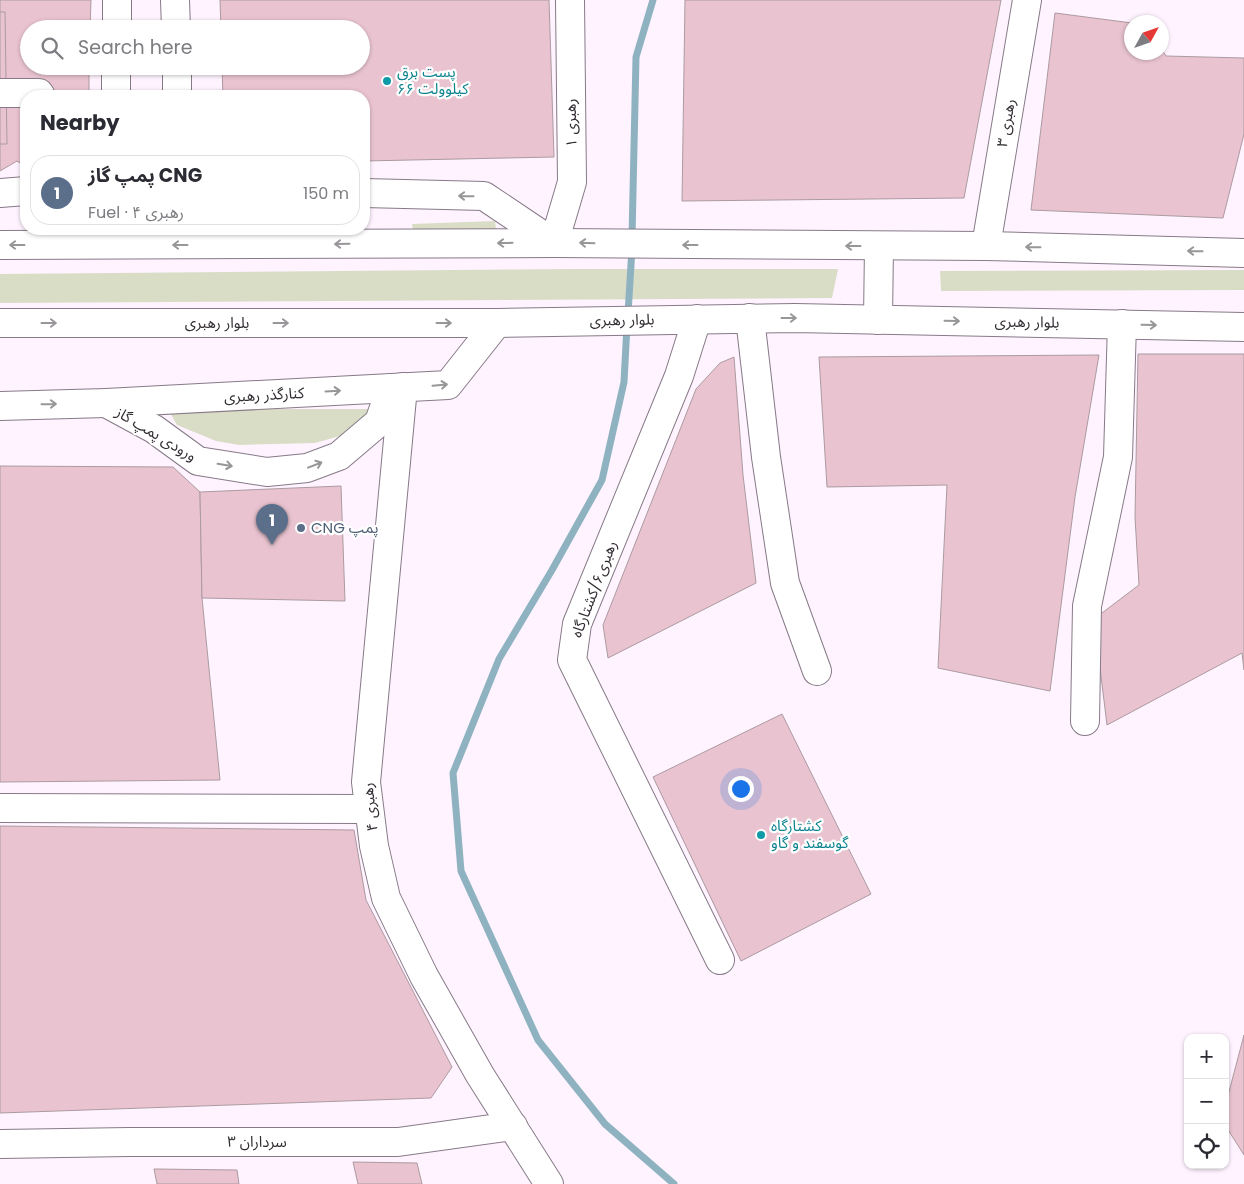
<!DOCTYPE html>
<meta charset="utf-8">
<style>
body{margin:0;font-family:Poppins,"Noto Sans Arabic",sans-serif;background:#f2f2f3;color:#2b2b33}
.controls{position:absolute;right:15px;bottom:15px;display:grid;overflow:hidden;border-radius:10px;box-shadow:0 1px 4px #0004}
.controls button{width:45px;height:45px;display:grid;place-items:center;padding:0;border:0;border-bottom:1px solid #e1e1e2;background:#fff;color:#2b2b33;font:25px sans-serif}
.compass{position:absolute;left:1124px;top:15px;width:45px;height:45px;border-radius:50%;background:#fff;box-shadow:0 1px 4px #0004;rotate:50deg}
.you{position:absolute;left:740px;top:788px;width:18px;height:18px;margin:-12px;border:4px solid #fff;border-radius:50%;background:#1a73e8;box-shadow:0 0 0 8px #1a73e833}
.badge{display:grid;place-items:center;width:32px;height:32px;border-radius:50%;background:#7c3aed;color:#fff;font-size:16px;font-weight:700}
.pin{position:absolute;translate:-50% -41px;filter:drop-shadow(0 1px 2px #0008)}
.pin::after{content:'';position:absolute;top:26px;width:18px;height:15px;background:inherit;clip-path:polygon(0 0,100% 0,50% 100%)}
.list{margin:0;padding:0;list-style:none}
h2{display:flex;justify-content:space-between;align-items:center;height:65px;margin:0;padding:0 20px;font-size:21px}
h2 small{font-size:16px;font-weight:400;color:#7c7c81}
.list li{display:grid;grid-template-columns:32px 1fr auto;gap:15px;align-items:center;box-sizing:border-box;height:70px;margin:0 10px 10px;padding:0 10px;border:1px solid #e1e1e2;border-radius:20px}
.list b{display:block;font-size:19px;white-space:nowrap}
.list p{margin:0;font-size:16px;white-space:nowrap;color:#7c7c81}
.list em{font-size:16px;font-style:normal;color:#7c7c81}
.icon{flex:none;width:28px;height:28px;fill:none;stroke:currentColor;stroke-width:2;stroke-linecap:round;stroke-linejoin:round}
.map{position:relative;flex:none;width:1244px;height:1184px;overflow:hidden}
.search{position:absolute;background:#fff;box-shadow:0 1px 4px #0004;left:20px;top:20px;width:350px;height:55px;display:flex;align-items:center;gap:12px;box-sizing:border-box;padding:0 18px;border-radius:28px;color:#7c7c81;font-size:19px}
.panel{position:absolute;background:#fff;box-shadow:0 1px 4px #0004;left:20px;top:90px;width:350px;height:145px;border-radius:20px}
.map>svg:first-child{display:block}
</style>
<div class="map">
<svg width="1244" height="1184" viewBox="0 0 1244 1184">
<rect width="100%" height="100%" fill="#fef3ff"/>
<g fill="#d9ddc6">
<path d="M495,221L496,229L413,231L412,224Z"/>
<path d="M576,269H838L832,298L0,303V274Z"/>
<path d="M1244,270V290L941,291L940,271Z"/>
<path d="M168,409H371L347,434L315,443L239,445L216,441L177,425Z"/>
</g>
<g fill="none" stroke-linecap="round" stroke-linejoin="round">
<g stroke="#8fb2c1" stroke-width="7">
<path d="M632,237L636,57L653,0"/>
<path d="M628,314L632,248"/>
<path d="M627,325L624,382L602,480L552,570L499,659L453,773L461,871L538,1040L605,1124L674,1184"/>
</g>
</g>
<g fill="#e9c4d0" stroke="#ac9aa0">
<path d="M0,0H91L90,29H29V66H89V96H26V167L17,161L0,171Z"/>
<path d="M220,0H549L554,157L364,161V96H223L222,66H361V29H221Z"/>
<path d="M685,0H1001L964,198L682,201Z"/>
<path d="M0,12H5L7,144H0Z"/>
<path d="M1055,13L1132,23V52H1162V50L1166,56L1244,58V134L1223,218L1031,210Z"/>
<path d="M1138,354H1244V670L1242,653L1107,725L1094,619L1139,585L1135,517Z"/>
<path d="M1099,355L1075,497L1050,691L938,668L947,485L827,487L819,357Z"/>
<path d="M734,357L743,475L756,583L608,658L603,625L696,389L720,363Z"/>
<path d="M0,466L173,467L200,492L202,598L220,780L0,782Z"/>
<path d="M341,486L345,601L202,598L200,492Z"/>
<path d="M782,714L871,894L741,961L653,777Z"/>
<path d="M0,826L354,830L366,900L452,1067L431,1098L0,1113Z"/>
<path d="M1244,1035V1155L1225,1125V1107Z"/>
<path d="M353,1162L417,1163L422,1184H358Z"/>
<path d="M154,1169L237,1170L239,1184H157Z"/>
</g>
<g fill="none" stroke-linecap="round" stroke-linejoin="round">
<defs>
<g id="minor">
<path d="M175,0L176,29"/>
<path d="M117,29V0"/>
<path d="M177,66V96"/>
<path d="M0,93H39L41,96"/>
<path d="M116,96V66"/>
<path d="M0,193L26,191"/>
<path d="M364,193L484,196L554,243L572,182L570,0"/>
<path d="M986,246L1027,0"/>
<path d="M750,318L766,457L785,583L817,671"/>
<path d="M697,319L679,376L577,624L572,660L720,960"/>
<path d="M403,387L366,782L374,846L386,898L424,976L480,1075L549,1184"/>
<path d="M106,403L154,429L198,461L267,472L307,468L339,456L379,422L391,388"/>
<path d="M0,406L106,403L448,385L497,323"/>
<path d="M1085,721L1087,606L1118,457L1122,324"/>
<path d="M0,808L369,809"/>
<path d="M0,1144L129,1142H398L513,1126"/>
</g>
<g id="major">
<path d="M0,245L554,243L986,246L1244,253"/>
<path d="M878,320L879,246"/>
<path d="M0,323H497L795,318L1244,327"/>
</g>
</defs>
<use href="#minor" stroke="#867a87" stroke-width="30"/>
<use href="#major" stroke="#867a87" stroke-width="30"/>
<use href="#minor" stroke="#fff" stroke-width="28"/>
<use href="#major" stroke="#fff" stroke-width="28"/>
</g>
<defs><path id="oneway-shaft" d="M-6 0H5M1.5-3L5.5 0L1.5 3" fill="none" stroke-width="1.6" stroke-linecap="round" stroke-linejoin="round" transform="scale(1.25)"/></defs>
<g stroke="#989698">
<use href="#oneway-shaft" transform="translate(466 196) rotate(-179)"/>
<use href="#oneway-shaft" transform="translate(505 243) rotate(179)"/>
<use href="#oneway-shaft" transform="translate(587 243) rotate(-178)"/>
<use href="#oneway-shaft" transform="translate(342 244) rotate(179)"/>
<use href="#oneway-shaft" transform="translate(17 245) rotate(180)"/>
<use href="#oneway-shaft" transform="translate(180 245) rotate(180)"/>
<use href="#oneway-shaft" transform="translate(690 245) rotate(-180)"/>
<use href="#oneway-shaft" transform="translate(853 246) rotate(-180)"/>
<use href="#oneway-shaft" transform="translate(1033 247) rotate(-179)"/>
<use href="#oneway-shaft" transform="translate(1195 251) rotate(-179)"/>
<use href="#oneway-shaft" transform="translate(789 318)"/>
<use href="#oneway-shaft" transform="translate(952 321) rotate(1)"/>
<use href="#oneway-shaft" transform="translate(49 323)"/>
<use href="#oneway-shaft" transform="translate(281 323)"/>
<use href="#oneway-shaft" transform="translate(444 323)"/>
<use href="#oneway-shaft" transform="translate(1149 325) rotate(1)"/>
<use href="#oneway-shaft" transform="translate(440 385) rotate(-5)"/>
<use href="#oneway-shaft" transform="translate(333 391) rotate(-3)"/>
<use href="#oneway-shaft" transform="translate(49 404) rotate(-1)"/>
<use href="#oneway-shaft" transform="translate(225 465) rotate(9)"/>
<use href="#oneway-shaft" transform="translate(315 465) rotate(-21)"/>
</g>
<g fill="#0f9aa8" stroke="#fff" stroke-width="2">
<circle cx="387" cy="81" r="5"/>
<circle cx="761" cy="835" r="5"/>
</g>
<circle fill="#5c6f8a" stroke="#fff" stroke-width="2" cx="301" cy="528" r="5"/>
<g text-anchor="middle" stroke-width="4.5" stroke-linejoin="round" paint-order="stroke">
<g font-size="15" fill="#0d838f" stroke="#fff" text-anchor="start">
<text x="397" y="77">پست برق<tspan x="397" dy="17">۶۶ کیلوولت</tspan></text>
<text x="771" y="831">کشتارگاه<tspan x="771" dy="17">گوسفند و گاو</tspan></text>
</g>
<g font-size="15" fill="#322d32" stroke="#fff">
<text transform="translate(571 123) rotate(-91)" y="5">رهبری ۱</text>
<text transform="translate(1006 123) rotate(-80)" y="5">رهبری ۳</text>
<text transform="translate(622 320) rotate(-1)" y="5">بلوار رهبری</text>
<text transform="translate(1027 322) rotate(1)" y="5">بلوار رهبری</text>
<text x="217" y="328">بلوار رهبری</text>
<text transform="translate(264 395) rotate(-3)" y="5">کنارگذر رهبری</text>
<text transform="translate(156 434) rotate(31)" y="5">ورودی پمپ گاز</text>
<text transform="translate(594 589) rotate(-69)" y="5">رهبری۶/کشتارگاه</text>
<text transform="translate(370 807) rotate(-96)" y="5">رهبری ۴</text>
<text x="257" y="1147">سرداران ۳</text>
</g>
<g font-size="15" fill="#4e5e75" stroke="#fff" text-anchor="start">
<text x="311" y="533">CNG پمپ</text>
</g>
</g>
</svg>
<div class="controls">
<button>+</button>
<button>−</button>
<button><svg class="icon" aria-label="locate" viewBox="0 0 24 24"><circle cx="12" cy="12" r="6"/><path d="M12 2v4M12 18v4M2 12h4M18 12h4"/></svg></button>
</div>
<svg class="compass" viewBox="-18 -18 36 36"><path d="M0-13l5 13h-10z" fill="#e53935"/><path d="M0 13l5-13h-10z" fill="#7c7c81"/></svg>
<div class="you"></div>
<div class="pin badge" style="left:272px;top:545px;background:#5c6f8a">1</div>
<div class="search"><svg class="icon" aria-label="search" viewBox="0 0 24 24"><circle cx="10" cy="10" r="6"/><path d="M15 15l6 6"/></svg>Search here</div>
<section class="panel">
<h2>Nearby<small></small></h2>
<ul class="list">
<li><span class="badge" style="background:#5c6f8a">1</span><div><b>پمپ گاز CNG</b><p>Fuel · رهبری ۴</p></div><em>150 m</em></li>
</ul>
</section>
</div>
